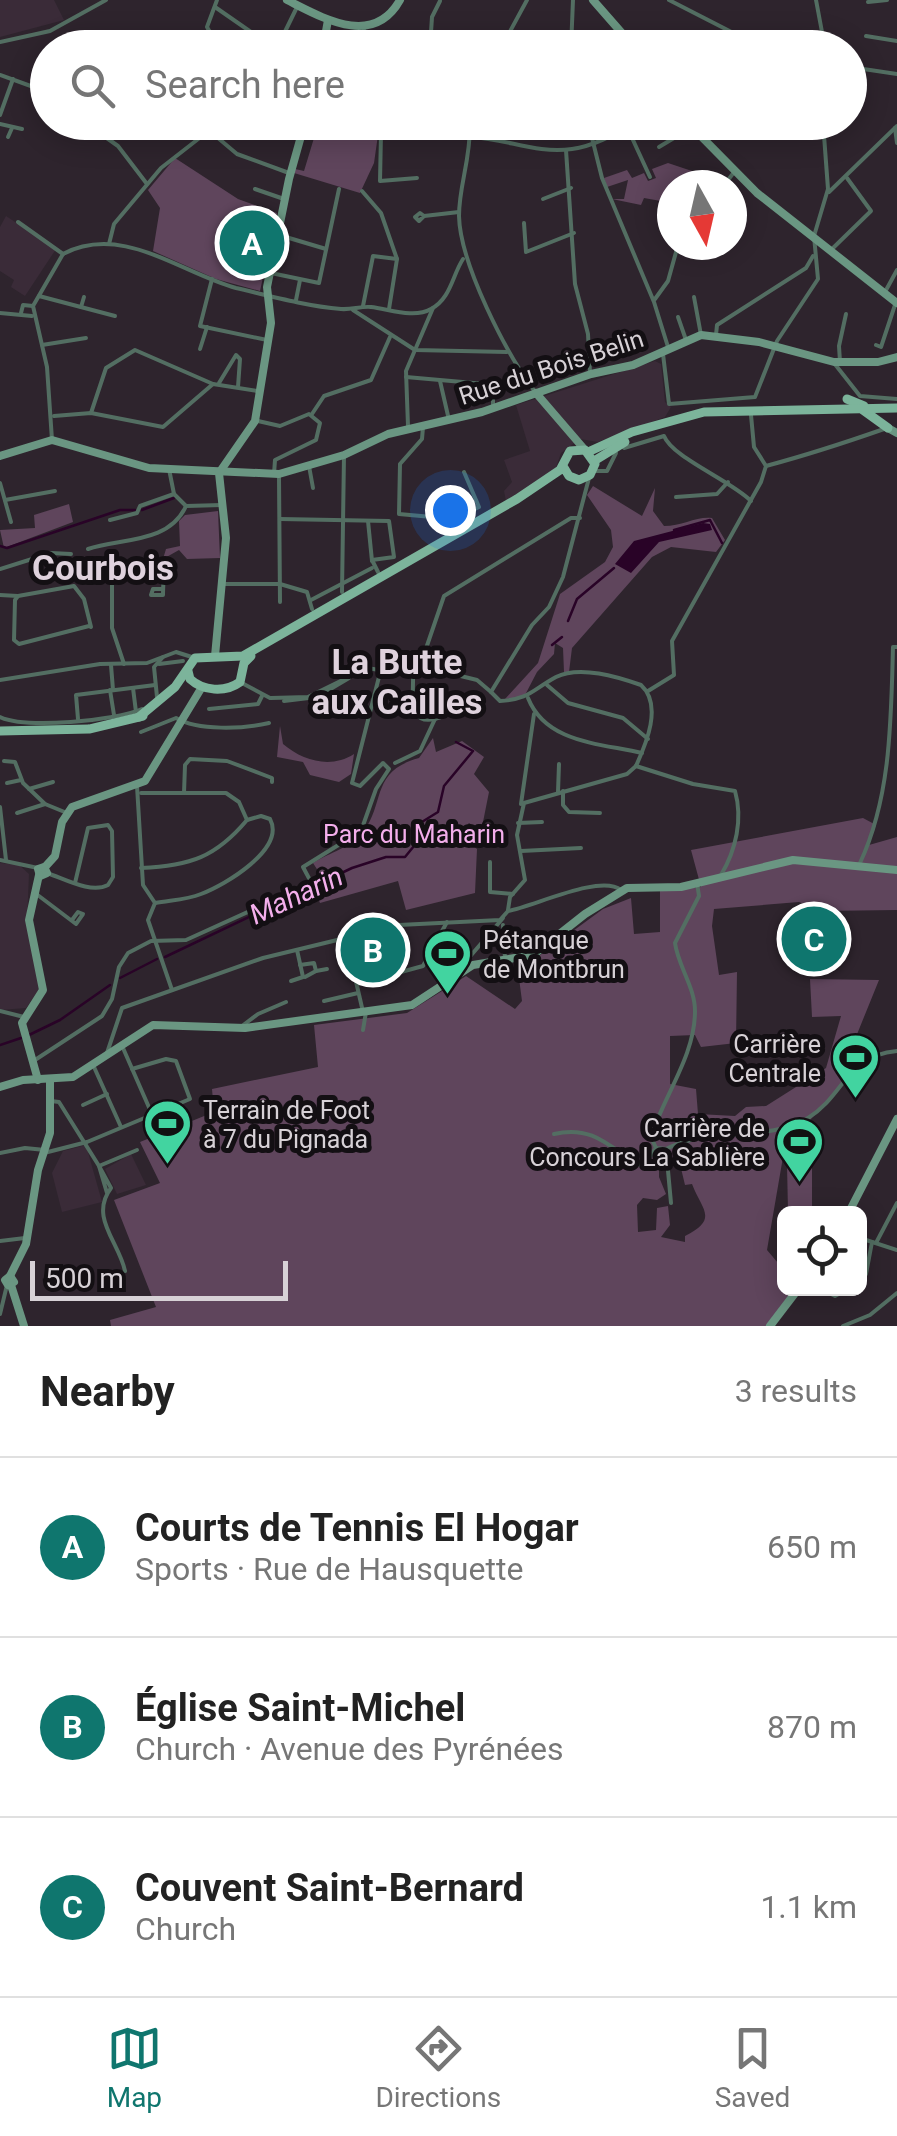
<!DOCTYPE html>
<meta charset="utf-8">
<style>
body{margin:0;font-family:Roboto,sans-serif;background:#f2f2f2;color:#222}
.controls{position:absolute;right:30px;bottom:30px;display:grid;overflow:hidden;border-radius:15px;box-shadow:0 5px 25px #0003}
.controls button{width:90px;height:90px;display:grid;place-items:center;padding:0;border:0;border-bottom:2px solid #e0e0e0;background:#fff;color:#222;font:50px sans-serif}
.compass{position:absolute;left:657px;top:170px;width:90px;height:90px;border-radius:50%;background:#fff;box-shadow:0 5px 25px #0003;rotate:172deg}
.scale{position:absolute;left:30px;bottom:25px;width:258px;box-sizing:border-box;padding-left:10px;border:5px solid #d7d1d6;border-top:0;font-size:28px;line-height:35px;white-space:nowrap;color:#d7d1d6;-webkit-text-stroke:8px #130f13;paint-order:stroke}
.you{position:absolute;left:450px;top:510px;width:35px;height:35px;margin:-25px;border:8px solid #fff;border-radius:50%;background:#1a73e8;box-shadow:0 0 0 15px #1a73e833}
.badge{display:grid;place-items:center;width:65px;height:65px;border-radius:50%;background:#0f766e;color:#fff;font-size:32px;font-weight:700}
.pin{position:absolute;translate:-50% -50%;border:5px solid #fff;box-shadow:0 2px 10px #0006}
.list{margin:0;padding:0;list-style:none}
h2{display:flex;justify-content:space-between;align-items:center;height:130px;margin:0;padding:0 40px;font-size:42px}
h2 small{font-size:32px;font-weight:400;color:#767676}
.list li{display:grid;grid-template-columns:65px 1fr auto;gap:30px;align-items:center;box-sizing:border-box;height:180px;padding:0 40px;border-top:2px solid #e0e0e0}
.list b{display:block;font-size:38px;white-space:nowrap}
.list p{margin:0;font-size:32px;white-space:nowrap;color:#767676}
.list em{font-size:32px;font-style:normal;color:#767676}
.icon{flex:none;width:55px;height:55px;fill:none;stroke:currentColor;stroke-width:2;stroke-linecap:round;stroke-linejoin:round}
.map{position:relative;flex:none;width:897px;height:1326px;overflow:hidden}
.search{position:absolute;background:#fff;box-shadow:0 5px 25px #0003;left:30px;right:30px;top:30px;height:110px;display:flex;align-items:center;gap:25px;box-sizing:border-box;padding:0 35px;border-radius:55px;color:#767676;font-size:38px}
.sheet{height:670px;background:#fff}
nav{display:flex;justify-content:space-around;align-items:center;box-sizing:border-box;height:140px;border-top:2px solid #e0e0e0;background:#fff;font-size:28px;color:#767676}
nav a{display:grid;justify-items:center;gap:5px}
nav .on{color:#0f766e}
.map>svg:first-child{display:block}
</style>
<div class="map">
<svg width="897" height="1326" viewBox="0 0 897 1326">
<rect width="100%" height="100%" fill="#2e242d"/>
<g fill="#3a2b38">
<path d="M0,0H54L64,20L0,37Z"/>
<path d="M6,216L56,249L25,296L11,287L14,280L0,271V227Z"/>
<path d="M655,361L661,364L665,402L671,407L665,417L598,442L580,439L561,453L554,473L506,501L504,491L512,482L504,460L530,451L516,405Z"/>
<path d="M0,863L19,865L29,874L27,922L40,988L26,1008L0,1010Z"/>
<path d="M86,1145L102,1202L62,1212L52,1173L63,1151Z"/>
<path d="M131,1154L146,1185L117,1194L105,1169Z"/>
</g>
<g fill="#5f455c" fill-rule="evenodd">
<path d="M308,123H334L378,135L374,163L360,193L294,173L295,169L304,171L314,138L304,134Z"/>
<path d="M175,158L238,199L277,213L260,291L216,279L153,251L160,208L148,190Z"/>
<path d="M668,163L704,175L696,185H672V203L644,198L641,205L612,199H624L628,180L607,187L604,178L627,170L632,178L644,173L648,181L656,178L652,169Z"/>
<path d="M593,486L642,516L655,488L653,511L664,526C682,526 697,516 712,518L725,540L716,552L671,547L652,557L572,648L569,672H564L563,648L555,643L554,654L537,672L524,697L505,699L538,663L560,594L605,562L613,547L611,530L587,495Z"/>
<path d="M69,504L73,522L4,548L0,530L35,528L34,515Z"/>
<path d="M218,511L220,558L187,559L179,550L163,559L166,549L180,546L179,521L185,515Z"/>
<path d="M280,726L283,744C303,761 331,769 354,754L351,774L339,782L310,775L303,762L277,757Z"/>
<path d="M433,738L436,752L462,741L484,757L474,774L489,792L481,832L469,823L459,834L477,849L475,893L406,910L398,881L320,903L312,883L322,877L313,863C330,852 351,848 364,831C385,802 371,771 419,758Z"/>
<path d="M863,818L876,825L869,845L897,837V910L820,911L799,902L714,909L712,926L719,975L737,972L736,1043L701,1047L695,1035L670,1036V1084L696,1089L698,1114L735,1116L746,1107L766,1106L826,1068L841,1016L812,1017L810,979L879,980L849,1054L856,1071L863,1073L860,1081L853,1078L854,1073L810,1120L788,1128L767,1250L784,1270V1288L798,1289L771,1326H111L110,1320L156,1307L114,1200L160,1183L140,1142L214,1112L212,1089L318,1067L314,1025L407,1013L466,976L515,1009L522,1001L517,963L532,961L603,909L631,898L634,934L660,932V891L701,887L691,850ZM659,1160H679L685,1185L692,1184C702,1210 719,1219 685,1236V1242L661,1237L670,1225L668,1206L657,1208L656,1230L638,1232L637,1205L643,1198L657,1200L666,1194L659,1177Z"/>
<path d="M812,1163V1211H788L787,1165Z"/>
</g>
<path fill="#290327" d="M703,523L710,524L712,530L659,542L631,573L615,564L634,541Z"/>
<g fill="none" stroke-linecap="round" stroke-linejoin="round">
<g stroke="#290327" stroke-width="2.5">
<path d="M142,510L174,498"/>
<path d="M674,530L710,520L722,543"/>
<path d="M0,546L7,548L120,510H135"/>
<path d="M568,621L577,599L614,568"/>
<path d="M552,645L562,637"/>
<path d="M165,957L352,868L386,857H405L414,846L417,825L438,812L444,786L473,751L456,742"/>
<path d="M120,978L157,959"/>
<path d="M29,1035L60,1020L110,985"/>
<path d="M0,1045L21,1038"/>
</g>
<g stroke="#536e62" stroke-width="4">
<path d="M217,0L207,27L219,48"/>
<path d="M669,0L749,41L775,48"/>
<path d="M816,0L825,48"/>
<path d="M868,2L887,0"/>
<path d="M215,7L274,48"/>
<path d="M364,26L363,44L367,48"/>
<path d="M866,36L897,41"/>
<path d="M0,42L50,31L106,0"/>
<path d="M539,47L541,48"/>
<path d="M245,48L267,40"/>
<path d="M277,48L298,5"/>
<path d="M430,48L432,17L440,1"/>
<path d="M501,48L527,0"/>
<path d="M571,48L573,0"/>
<path d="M850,67L897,74"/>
<path d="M0,75L39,89L48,102"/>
<path d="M0,115L13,79"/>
<path d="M84,122L118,146L147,184"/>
<path d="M199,122L237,154L289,173"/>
<path d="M343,122C385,137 429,134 472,137C507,139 537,154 572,149C595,146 617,133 637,122"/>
<path d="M470,122C471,159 459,185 459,216C460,263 506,354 536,393"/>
<path d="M588,122L602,178L654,302L668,347"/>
<path d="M0,124L22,129"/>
<path d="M627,127L650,177"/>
<path d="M895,128L897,143"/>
<path d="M381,133L380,181L417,178"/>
<path d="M8,137L12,128"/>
<path d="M659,147L689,129"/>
<path d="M566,150L575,284L588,334L590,373"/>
<path d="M724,185L735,171"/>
<path d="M255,189L284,199"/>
<path d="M362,191L381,213L397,259L389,309"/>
<path d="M829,192L897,126"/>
<path d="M543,199L571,188"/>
<path d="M420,213L424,216L419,221L415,217Z"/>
<path d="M424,216L459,212"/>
<path d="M18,222L63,254"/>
<path d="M524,223L526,252L574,233"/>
<path d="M279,235L326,249"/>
<path d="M109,244L114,224L161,168L220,122"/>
<path d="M832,249L871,211L847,178"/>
<path d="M63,254C122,223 181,273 236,288C270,296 306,306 341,309C351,310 361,306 371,307C389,309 414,319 431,309C451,298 452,276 463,259"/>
<path d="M271,273L319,283L339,189"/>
<path d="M212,279L200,326L267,340"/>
<path d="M885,292L897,270"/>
<path d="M39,296L115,316"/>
<path d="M694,297L701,335"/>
<path d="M655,299L668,281L678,245"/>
<path d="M296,300L300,280"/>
<path d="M363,306L373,256L397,259"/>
<path d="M81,307L84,297"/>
<path d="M353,310L415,350L507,352"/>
<path d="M0,313L32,316"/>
<path d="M21,313L23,305L33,306"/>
<path d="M678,317L686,340"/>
<path d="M716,335L717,325L806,268L813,256"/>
<path d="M42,345L86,338"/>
<path d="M876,345L881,347L896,302"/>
<path d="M200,349L207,327"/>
<path d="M663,354L669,404L755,397L777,341L818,279L814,236L828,189L823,122"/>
<path d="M840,362L839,346L846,314"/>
<path d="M834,363L860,396L897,399"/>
<path d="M406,377L485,384"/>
<path d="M440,381L449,420"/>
<path d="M493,382V409"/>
<path d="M219,383L236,355L240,359L238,387"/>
<path d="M91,413L106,368L135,350L213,384"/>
<path d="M312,414L324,396L371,380L390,337"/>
<path d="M54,416L91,413L163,427L213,384L257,391"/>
<path d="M258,421L280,426L309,414L320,423L316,440L275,460L274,474"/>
<path d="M408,426L406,371L433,308"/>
<path d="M423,427L422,439L400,464L399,514L454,519L479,507L464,472"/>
<path d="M52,440L47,367L33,306L63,254"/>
<path d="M624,448L664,436C673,458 730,480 751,501"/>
<path d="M309,466L313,488"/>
<path d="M766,466C807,455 844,443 884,429"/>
<path d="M169,469L174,494L186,506L222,505"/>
<path d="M593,471H607L616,453"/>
<path d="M279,477L280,602"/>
<path d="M589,478L563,577L549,607L532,625L491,692L500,701C530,699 532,690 556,677C580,665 618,677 641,685C663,705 646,744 636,766"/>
<path d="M0,483L11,522"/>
<path d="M676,497L717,494L728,482"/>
<path d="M5,500L55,491"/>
<path d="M280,519L389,521L394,557L372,560"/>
<path d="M110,520L137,513L140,506L174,494"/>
<path d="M368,521L372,561"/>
<path d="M88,549C120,538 169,544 186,506"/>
<path d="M372,560L378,572"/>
<path d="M0,569L51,553L71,554"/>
<path d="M222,584H280L307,592L312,609"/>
<path d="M342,592L344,455"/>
<path d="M0,595L18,596"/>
<path d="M311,600L372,568"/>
<path d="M89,626L19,644L14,640L15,600L18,596L74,586L84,599L91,627"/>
<path d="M124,664L112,628V580L123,571L157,567L163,571C164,579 163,587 163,595H151L153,589H163"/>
<path d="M159,664L183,661"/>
<path d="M111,665L113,690"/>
<path d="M420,666L444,596L571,518H580"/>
<path d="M420,666L477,680L491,692"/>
<path d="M413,675C414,694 405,732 444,716"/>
<path d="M0,680L100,664L147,663L176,652L195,658"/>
<path d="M240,682L270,698"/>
<path d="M547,685L568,703L623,718L648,739"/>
<path d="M133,688L136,712"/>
<path d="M110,690L114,715"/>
<path d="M648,691L674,675L672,641L761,482L766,466L754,447L751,415"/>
<path d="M157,697L154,667L163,657"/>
<path d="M271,698L308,697L367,668L410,675L420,666"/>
<path d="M528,698C546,743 599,743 642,753"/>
<path d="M284,701L317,697L349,678"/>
<path d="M209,709L258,704L262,696"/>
<path d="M0,717C26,729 115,721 142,709"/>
<path d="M78,719L76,695L155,685"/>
<path d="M141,732L176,718C198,731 243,729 269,723"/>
<path d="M4,761L15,762L23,783L45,804L67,813"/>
<path d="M395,763L420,751L435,719"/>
<path d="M636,766L693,784L735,791C743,819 736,850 721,875"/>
<path d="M7,783L21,780"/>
<path d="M137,786L143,885L155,903L148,920L172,990"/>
<path d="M29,789L53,782"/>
<path d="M563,791V805L569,812L600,813"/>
<path d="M558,792L559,764"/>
<path d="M141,793H226L239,802L247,820"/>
<path d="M184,793L185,765L190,759L227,761L272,778V782"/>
<path d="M521,804L534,714"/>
<path d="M0,807L6,860"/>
<path d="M17,813L45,804"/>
<path d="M518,823L542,822"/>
<path d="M521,851L581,848"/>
<path d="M0,860L38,868"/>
<path d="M490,862V892L513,894"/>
<path d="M860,863C891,797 891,720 893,647H897"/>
<path d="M141,868C190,866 216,857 247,820"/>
<path d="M47,873C65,879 91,894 108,885L113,877L112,831L108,825L88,828L75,883"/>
<path d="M35,893L76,924L83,914L78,912L72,920"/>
<path d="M155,903C171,900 186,900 201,894C225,885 286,849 270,819L261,816L247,820"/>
<path d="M508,910L510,897L525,880L517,835L524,803L627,774L636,766"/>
<path d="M503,925L505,959"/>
<path d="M346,938L363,1012"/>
<path d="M300,965L314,963L316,971L305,977"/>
<path d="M316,971L327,969"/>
<path d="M455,974L503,918"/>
<path d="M291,981L303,977L297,950"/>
<path d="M357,984L423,966L447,922"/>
<path d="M324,1001L358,993"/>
<path d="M0,1011L24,1017"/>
<path d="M242,1026L258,1014L286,1002"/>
<path d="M363,1030L366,1012"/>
<path d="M123,1048L151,1112"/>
<path d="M107,1053L122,1008L263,958L399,925L500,920L508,911C535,906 600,874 621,890"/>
<path d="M35,1060L102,1016L112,999L119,967L128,953L151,941L186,940L307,885L311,882L303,867L361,831L376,789L389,769L383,763L360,786L352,783L381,669"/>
<path d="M94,1067L121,1127"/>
<path d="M51,1101L59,1102L99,1166L137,1150"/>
<path d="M83,1105L107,1094"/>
<path d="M554,1134C592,1125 609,1146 638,1165L647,1161L656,1148L666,1149"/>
<path d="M656,1148L651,1137C664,1095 695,1056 695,1011C695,987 678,966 675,943L699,896L697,883"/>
<path d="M0,1153L25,1148L45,1150"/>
<path d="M44,1153L87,1142L190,1099L176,1061L166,1059L132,1069"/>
<path d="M107,1193L99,1166L111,1188C89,1217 119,1242 125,1271"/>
<path d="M671,1203L666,1149C710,1126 767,1143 808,1118C846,1094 845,1056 897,1051"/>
<path d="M860,1238L897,1250"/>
<path d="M0,1241L25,1238"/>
<path d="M876,1243L897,1203"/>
<path d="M860,1282L866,1274L872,1242"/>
<path d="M820,1288L835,1296L849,1288"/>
<path d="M0,1314L7,1285"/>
<path d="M843,1326L870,1315L897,1293"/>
</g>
<g stroke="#6a9682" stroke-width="8">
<path d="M287,0C323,18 373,48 400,0"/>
<path d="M593,0L635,48"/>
<path d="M323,48L328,20"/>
<path d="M687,122L757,193L897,303"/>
<path d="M536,393L585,450"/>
<path d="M888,428L897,433"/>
<path d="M0,456L52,440L149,468L279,474L344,455L388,434L482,412L591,374L633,365L701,335L759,342L834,362H878L897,357"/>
<path d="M215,656L226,538L219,473L255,421L271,323L267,287L289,179L305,122"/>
<path d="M44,867L47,873L40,876L38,869Z"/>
<path d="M45,867L55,856L62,822L72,807L145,781L202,687"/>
<path d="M38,1080L22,1023L43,990L29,920L39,875"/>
<path d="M0,1087L23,1080L73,1077L153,1025L245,1028L412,1005L473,965L533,955L585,914L627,888L681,887L793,860L897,870"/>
<path d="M848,1214L897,1119"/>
<path d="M10,1276L26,1244L38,1170L50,1133V1080"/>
<path d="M10,1276L14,1282L8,1285L5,1280Z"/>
<path d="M11,1285L24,1326"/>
<path d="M770,1326L799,1288"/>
</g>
<g stroke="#7cb49b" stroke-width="9">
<path d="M847,399L864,406"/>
<path d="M863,410L888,428"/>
<path d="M588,452L632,432L704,412L897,408"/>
<path d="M594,461L625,442"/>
<path d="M188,671L190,679C203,691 225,693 240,682L244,663L251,656"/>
<path d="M139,717L175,687L195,658L243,656L517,499L560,470L570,451L585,450L595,464L590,475L579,480L569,476L563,466"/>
<path d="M0,731L89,729L143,716"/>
</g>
</g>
<defs>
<symbol id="stadium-pin" viewBox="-11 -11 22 30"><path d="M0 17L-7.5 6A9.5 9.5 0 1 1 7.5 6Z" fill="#42d4a0" stroke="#130f13"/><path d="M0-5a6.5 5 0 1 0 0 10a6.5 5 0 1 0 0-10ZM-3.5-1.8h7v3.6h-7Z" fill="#111"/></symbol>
</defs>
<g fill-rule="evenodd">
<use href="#stadium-pin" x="420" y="926" width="55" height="75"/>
<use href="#stadium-pin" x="828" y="1030" width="55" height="75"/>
<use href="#stadium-pin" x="140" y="1096" width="55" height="75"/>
<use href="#stadium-pin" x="772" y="1114" width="55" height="75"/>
</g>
<g text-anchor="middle" stroke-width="10" stroke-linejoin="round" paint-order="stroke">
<g font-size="25" fill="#d7d1d6" stroke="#130f13">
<text transform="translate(551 367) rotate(-18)" y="9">Rue du Bois Belin</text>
</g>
<g font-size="25" fill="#f3aeeb" stroke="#130f13">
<text x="414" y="843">Parc du Maharin</text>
</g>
<g font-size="25" fill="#d7d1d6" stroke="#130f13" text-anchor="start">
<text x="483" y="949">Pétanque<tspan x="483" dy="29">de Montbrun</tspan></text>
<text x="821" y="1053" text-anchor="end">Carrière<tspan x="821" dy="29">Centrale</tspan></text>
<text x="203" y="1119">Terrain de Foot<tspan x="203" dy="29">à 7 du Pignada</tspan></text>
<text x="765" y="1137" text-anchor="end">Carrière de<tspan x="765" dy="29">Concours La Sablière</tspan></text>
</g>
<g font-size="28" font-style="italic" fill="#f4afec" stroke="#130f13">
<text transform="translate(296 895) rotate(-25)" y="10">Maharin</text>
</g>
<g font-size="35" font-weight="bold" fill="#dfd2dd" stroke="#130f13">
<text x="103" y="580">Courbois</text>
<text x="397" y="674">La Butte<tspan x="397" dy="40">aux Cailles</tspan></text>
</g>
</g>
</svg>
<div class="controls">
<button><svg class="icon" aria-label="locate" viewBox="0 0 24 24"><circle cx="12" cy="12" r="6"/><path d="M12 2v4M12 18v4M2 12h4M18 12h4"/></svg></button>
</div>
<svg class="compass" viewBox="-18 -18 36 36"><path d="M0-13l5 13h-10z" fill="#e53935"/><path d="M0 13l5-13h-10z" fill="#767676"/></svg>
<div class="scale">500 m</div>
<div class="you"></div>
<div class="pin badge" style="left:252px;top:243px">A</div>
<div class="pin badge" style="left:373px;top:950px">B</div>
<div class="pin badge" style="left:814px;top:939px">C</div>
<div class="search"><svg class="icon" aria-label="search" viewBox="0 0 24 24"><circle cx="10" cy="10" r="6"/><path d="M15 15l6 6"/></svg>Search here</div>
</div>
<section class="sheet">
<h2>Nearby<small>3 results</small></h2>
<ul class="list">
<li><span class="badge">A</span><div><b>Courts de Tennis El Hogar</b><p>Sports · Rue de Hausquette</p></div><em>650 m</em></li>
<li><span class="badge">B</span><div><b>Église Saint-Michel</b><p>Church · Avenue des Pyrénées</p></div><em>870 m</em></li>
<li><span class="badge">C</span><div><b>Couvent Saint-Bernard</b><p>Church</p></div><em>1.1 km</em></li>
</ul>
</section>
<nav>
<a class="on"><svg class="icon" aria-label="map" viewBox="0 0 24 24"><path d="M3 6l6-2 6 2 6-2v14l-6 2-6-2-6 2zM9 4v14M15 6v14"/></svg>Map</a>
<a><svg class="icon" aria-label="directions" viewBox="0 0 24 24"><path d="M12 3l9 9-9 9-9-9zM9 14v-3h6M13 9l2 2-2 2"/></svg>Directions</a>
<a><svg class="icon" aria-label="saved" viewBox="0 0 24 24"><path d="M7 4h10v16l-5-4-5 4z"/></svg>Saved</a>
</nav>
